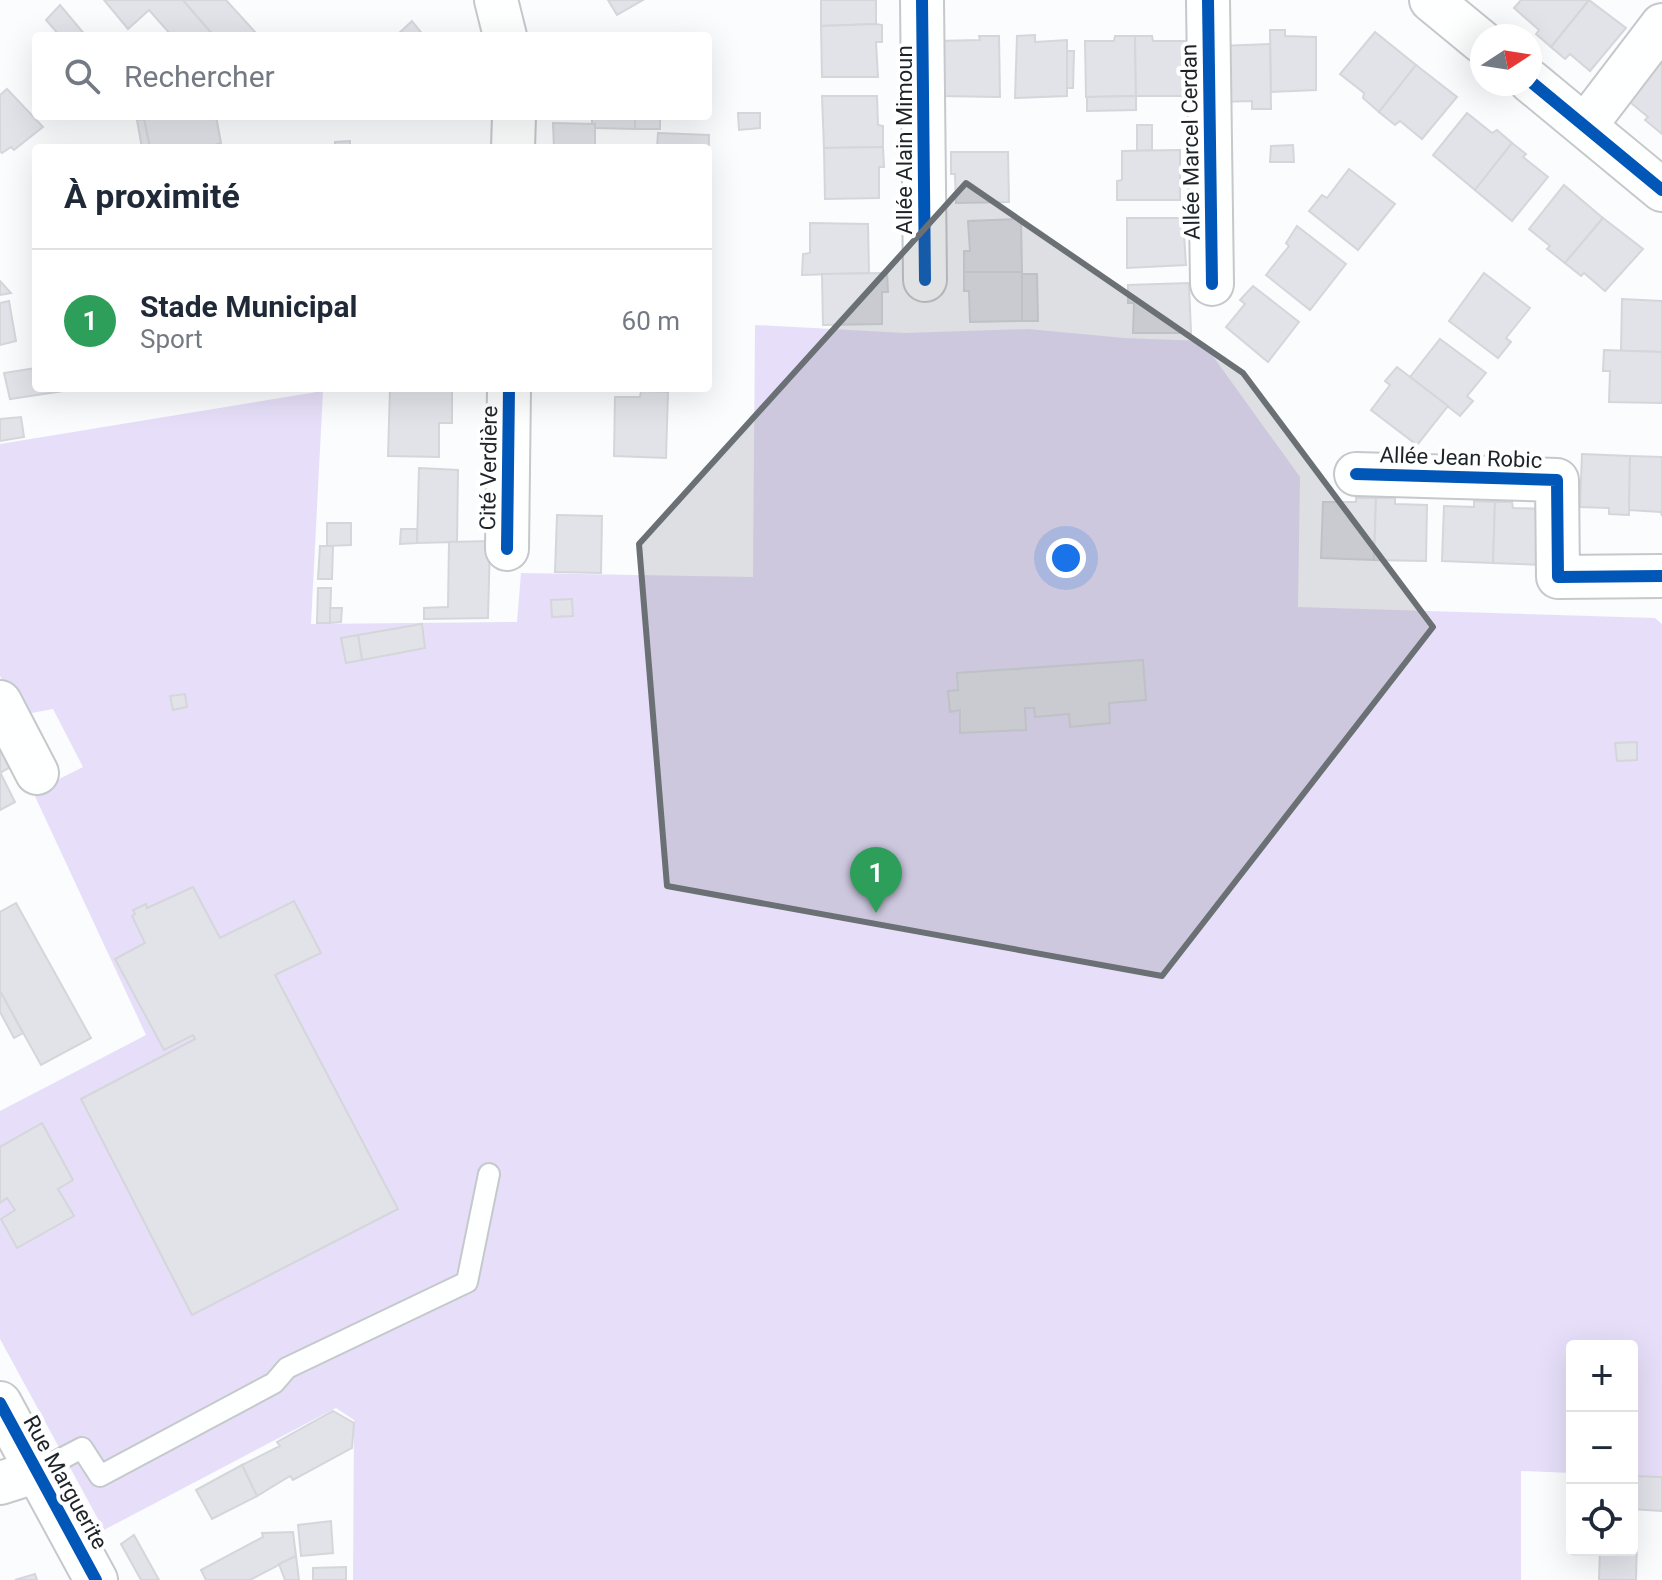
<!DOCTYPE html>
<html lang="fr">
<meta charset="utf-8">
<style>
body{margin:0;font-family:Roboto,sans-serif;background:#f6f6f7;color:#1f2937}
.controls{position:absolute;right:24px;bottom:24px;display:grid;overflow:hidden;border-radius:8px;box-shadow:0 8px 32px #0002}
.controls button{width:72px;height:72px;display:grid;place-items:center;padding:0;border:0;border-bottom:2px solid #e0e1e3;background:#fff;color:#1f2937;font:40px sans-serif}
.compass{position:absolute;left:1470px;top:24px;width:72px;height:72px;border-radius:50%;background:#fff;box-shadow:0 8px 32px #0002;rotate:78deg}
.you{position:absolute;left:1066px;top:558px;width:28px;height:28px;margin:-20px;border:6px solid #fff;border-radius:50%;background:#1a73e8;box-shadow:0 0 0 12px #1a73e833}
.badge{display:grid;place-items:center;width:52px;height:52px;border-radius:50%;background:#d93025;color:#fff;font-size:26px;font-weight:700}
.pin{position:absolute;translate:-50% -66px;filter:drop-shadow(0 2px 4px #0008)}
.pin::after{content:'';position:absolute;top:42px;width:28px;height:24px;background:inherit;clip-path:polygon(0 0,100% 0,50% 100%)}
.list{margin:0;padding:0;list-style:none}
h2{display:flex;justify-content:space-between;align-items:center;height:104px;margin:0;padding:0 32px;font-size:34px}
h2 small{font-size:26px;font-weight:400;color:#747a83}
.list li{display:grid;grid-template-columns:52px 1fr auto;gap:24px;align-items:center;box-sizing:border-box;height:144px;padding:0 32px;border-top:2px solid #e0e1e3}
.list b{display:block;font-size:30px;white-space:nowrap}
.list p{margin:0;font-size:26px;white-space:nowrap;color:#747a83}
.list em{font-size:26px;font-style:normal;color:#747a83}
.icon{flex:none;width:44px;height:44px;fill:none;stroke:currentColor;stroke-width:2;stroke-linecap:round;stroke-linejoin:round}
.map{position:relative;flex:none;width:1662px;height:1580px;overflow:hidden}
.search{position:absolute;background:#fff;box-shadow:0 8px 32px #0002;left:32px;top:32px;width:680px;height:88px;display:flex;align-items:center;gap:20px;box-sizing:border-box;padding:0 28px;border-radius:8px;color:#747a83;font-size:30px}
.panel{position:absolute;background:#fff;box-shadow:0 8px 32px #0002;left:32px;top:144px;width:680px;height:248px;border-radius:8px}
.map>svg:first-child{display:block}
</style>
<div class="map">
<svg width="1662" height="1580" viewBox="0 0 1662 1580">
<rect width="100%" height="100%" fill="#fafcfe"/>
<path fill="#e7dff9" d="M755,325L905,333L1028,329L1124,338L1202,341L1300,477L1298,607L1655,618L1662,624V1477L1632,1476V1346H1572V1473L1521,1471V1580H353L354,1420L336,1408L104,1530L0,1339V1111L146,1035L33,792L83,767L53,709L21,715L0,676V444L323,391L311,624L517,622L521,573L753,577Z"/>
<g fill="#e1e3e9" stroke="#d4d6da" stroke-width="2">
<path d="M104,0H183L214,36H172L149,10L128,29Z"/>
<path d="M183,0H226L255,32L251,36H214Z"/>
<path d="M608,0H643L617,15Z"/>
<path d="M821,0H876V24L821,26Z"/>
<path d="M1521,0H1589L1551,47L1536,34L1539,30L1514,8Z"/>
<path d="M1589,0L1626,28L1590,71L1570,54L1565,59L1551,47Z"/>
<path d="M60,5L86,36H60L46,20Z"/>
<path d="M412,21L424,36H396Z"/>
<path d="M876,24L882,25V42H876L878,77H822L821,26Z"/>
<path d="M1270,30H1285V36L1316,37V90L1271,92Z"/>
<path d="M1375,32L1416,65L1379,112L1363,98L1364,93L1340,74Z"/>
<path d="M1035,35V42L1067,40V96L1015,98L1017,36Z"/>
<path d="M979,36H999L1000,97L938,96V41L980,40Z"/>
<path d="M1115,36H1135L1136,96L1086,97L1085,41H1114Z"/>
<path d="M1135,36H1152L1153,41H1186L1187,96H1136Z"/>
<path d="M1270,44L1271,109H1252V101L1219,102V46Z"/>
<path d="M1067,51H1074L1073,88H1067Z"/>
<path d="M1662,59V134L1645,120L1648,117L1619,93Z"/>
<path d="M1416,65L1457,97L1422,139L1400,121L1395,125L1379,112Z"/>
<path d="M7,89L43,127L14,150L11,147L2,153L0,151V95Z"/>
<path d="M822,96H877L878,125L883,126V147L824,148Z"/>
<path d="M1136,96V110L1087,111V97Z"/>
<path d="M738,113H760V128L739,130Z"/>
<path d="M1467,113L1492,133L1497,130L1512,143L1475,190L1433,155Z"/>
<path d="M136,116H216L221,143L206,148H150L144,119L137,120Z"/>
<path d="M592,116H635V129L595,128V124H592Z"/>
<rect x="635" y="116" width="25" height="13"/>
<path d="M144,119L150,148H142L137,120Z"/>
<path d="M553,123L595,124V148H554Z"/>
<path d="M1137,125H1152V150L1137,151Z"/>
<path d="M658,133L709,135L708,191V148H657Z"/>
<path d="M350,141V148H335V142Z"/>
<path d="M1512,143L1526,154L1523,157L1548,177L1512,221L1475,190Z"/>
<path d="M1293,145L1294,162H1270L1271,146Z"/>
<path d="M883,147L884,167H879V198L825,199L824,148Z"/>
<path d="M1180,150V200H1117V181L1122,180V151Z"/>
<path d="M951,152H1008L1009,202L956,203L955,174H951Z"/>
<path d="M1349,169L1395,204L1358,250L1309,211L1322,195L1327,198Z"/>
<path d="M1564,185L1603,218L1565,263L1547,249L1550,246L1529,229Z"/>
<path d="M1127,218H1189L1190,235L1184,234L1186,265L1127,268Z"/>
<path d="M1603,218L1643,249L1605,291L1584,273L1581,276L1565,263Z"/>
<path d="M1021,219L1022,272H964V251H970L968,221Z"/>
<path d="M810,223L868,224L869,273L802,275L803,254L810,253Z"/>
<path d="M1297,226L1346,264L1310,310L1266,275L1289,246L1286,243Z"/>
<path d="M964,272H1022V321L970,322L969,291H964Z"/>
<path d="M887,273L888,292H882V324L823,325L822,274Z"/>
<path d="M1484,273L1530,308L1506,338L1511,342L1498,358L1449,321Z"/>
<path d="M1022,274H1037L1038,321H1022Z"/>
<path d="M0,281L11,293L0,295Z"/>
<path d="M1189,283L1191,333H1133L1134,303H1128V285Z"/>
<path d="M1253,286L1299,322L1268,362L1226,327L1245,304L1240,300Z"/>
<path d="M1622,299L1662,301V352L1621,351Z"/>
<path d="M9,301L16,341L0,345V303Z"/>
<path d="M1440,339L1486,373L1467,396L1473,401L1460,416L1410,377Z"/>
<path d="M1604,350L1662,352V403L1609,402L1610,371H1603Z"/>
<path d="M1397,367L1448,406L1417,445L1371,410L1390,385L1385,381Z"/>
<path d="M36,368V388H69L70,390L10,399L4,373Z"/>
<path d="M390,388H452V423H439V457L388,456Z"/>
<path d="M641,391L668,392L666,458L614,456L615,397H640Z"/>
<path d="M21,417L24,437L0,441V419Z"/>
<path d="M1582,454L1630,456L1629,515L1609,514V508L1580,507Z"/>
<path d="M1630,456L1662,457V516L1661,512L1629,510Z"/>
<path d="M419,468L458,470L457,542L417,543Z"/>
<path d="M1356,498H1376L1374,560L1321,558L1323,502H1356Z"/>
<path d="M1376,498H1395V504L1427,505L1426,561L1374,560Z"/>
<path d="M1474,501L1495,502L1493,563L1442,561L1444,506L1474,507Z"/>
<path d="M1495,502H1512L1513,508L1546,509L1545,565L1493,563Z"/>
<path d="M557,515L602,516L601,573L555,572Z"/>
<path d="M327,523H351V545L327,546Z"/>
<path d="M401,529H417V543L400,544Z"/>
<path d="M490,541L488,618L424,619V608L448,607L449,542Z"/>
<path d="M320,546H333L332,579H318Z"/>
<path d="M318,588H331L330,623H317Z"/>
<path d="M572,599L573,616L552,617L551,600Z"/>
<path d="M330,608H342L341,622L330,623Z"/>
<path d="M422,624L425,648L362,660L358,635Z"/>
<path d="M358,635L362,660L346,663L341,638Z"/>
<path d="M1143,660L1146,700L1109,703L1110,723L1070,727L1069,714L1035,717L1034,708H1025L1026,730L960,733V710L950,712L948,691L958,690L957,673Z"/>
<path d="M185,694L187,707L173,710L170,696Z"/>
<path d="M1637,742V760L1617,761L1615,743Z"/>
<path d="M0,744L12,766L0,773Z"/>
<path d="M0,772L15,802L0,810Z"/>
<path d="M193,887L220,938L294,901L321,953L275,975L398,1209L192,1315L81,1099L195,1039L193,1035L164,1050L115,959L145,943L132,916L135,914L133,910L146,904L147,908Z"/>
<path d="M16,903L91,1038L41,1065L0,991V912Z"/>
<path d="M0,991L23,1033L14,1038L0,1012Z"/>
<path d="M42,1123L73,1180L58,1189L74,1216L17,1248L1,1219L15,1210L7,1198L0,1203V1147Z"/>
<path d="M333,1411L354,1423L352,1448L293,1480L290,1476L257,1496L242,1465L280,1446L277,1442Z"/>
<path d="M242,1465L257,1496L212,1519L196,1490Z"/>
<path d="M1632,1476L1662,1477V1511L1632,1509Z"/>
<path d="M331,1521L333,1553L301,1556L298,1525Z"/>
<path d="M293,1532L296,1556L250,1580H206L201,1570L263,1537L262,1533Z"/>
<path d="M134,1535L159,1580H141L121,1544Z"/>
<path d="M1632,1538H1637L1636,1580H1599L1600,1550H1632Z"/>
<path d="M296,1556L299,1580H285L279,1564Z"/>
<path d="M346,1567V1580H313V1568Z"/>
<path d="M35,1574L37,1580H15Z"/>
</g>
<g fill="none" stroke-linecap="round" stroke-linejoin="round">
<defs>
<path id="service" d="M38,1471L82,1448L100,1476L274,1383L287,1368L467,1282L489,1174"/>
<g id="minor">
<path d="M496,0L505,36"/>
<path d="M922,0L925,280"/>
<path d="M1208,0L1212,284"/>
<path d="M1431,0L1482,42"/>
<path d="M1530,81L1662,190"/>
<path d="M1585,126L1662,25"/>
<path d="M513,148L514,116"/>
<path d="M1356,474L1557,480L1558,577L1662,576"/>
<path d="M507,549L509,388"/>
<path d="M0,702L37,773"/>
<path d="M0,1403L96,1580"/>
<path d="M0,1483L38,1471"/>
</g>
</defs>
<use href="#service" stroke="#c5c9cc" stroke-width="24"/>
<use href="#minor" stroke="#c5c9cc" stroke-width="46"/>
<use href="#service" stroke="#feffff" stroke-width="20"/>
<use href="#minor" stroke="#feffff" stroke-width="42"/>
<defs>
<g id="cycleway">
<path d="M922,0L925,280"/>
<path d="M1208,0L1212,284"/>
<path d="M1530,81L1662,190"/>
<path d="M1356,474L1557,480L1558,577L1662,576"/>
<path d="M507,549L509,388"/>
<path d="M0,1403L96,1580"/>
</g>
</defs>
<use href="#cycleway" stroke="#fff" stroke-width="17"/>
<use href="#cycleway" stroke="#0057b8" stroke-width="12"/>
</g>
<path fill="#6a7074" fill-opacity="0.2" stroke="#6a7074" stroke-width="6" stroke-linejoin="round" d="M966,183L1243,373L1433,627L1162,976L667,886L639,544Z"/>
<g text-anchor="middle" stroke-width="8" stroke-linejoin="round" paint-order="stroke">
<g font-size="22" fill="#1d2429" stroke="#fff">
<text transform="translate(904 140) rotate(-90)" y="8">Allée Alain Mimoun</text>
<text transform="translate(1190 142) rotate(-91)" y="8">Allée Marcel Cerdan</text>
<text transform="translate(1461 457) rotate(2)" y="8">Allée Jean Robic</text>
<text transform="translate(488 468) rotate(-89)" y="8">Cité Verdière</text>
<text transform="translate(66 1482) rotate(61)" y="8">Rue Marguerite</text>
</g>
</g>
</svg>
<div class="controls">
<button>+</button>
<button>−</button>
<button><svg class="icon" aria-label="locate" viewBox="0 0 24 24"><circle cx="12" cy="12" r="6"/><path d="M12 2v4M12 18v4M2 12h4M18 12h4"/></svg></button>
</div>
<svg class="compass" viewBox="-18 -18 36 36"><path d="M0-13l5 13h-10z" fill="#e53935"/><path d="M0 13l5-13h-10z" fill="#747a83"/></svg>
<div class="you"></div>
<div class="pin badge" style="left:876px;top:913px;background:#2e9e5b">1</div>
<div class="search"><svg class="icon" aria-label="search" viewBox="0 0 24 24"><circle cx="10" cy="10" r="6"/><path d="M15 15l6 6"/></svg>Rechercher</div>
<section class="panel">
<h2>À proximité<small></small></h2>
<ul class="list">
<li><span class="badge" style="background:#2e9e5b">1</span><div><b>Stade Municipal</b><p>Sport</p></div><em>60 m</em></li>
</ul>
</section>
</div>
